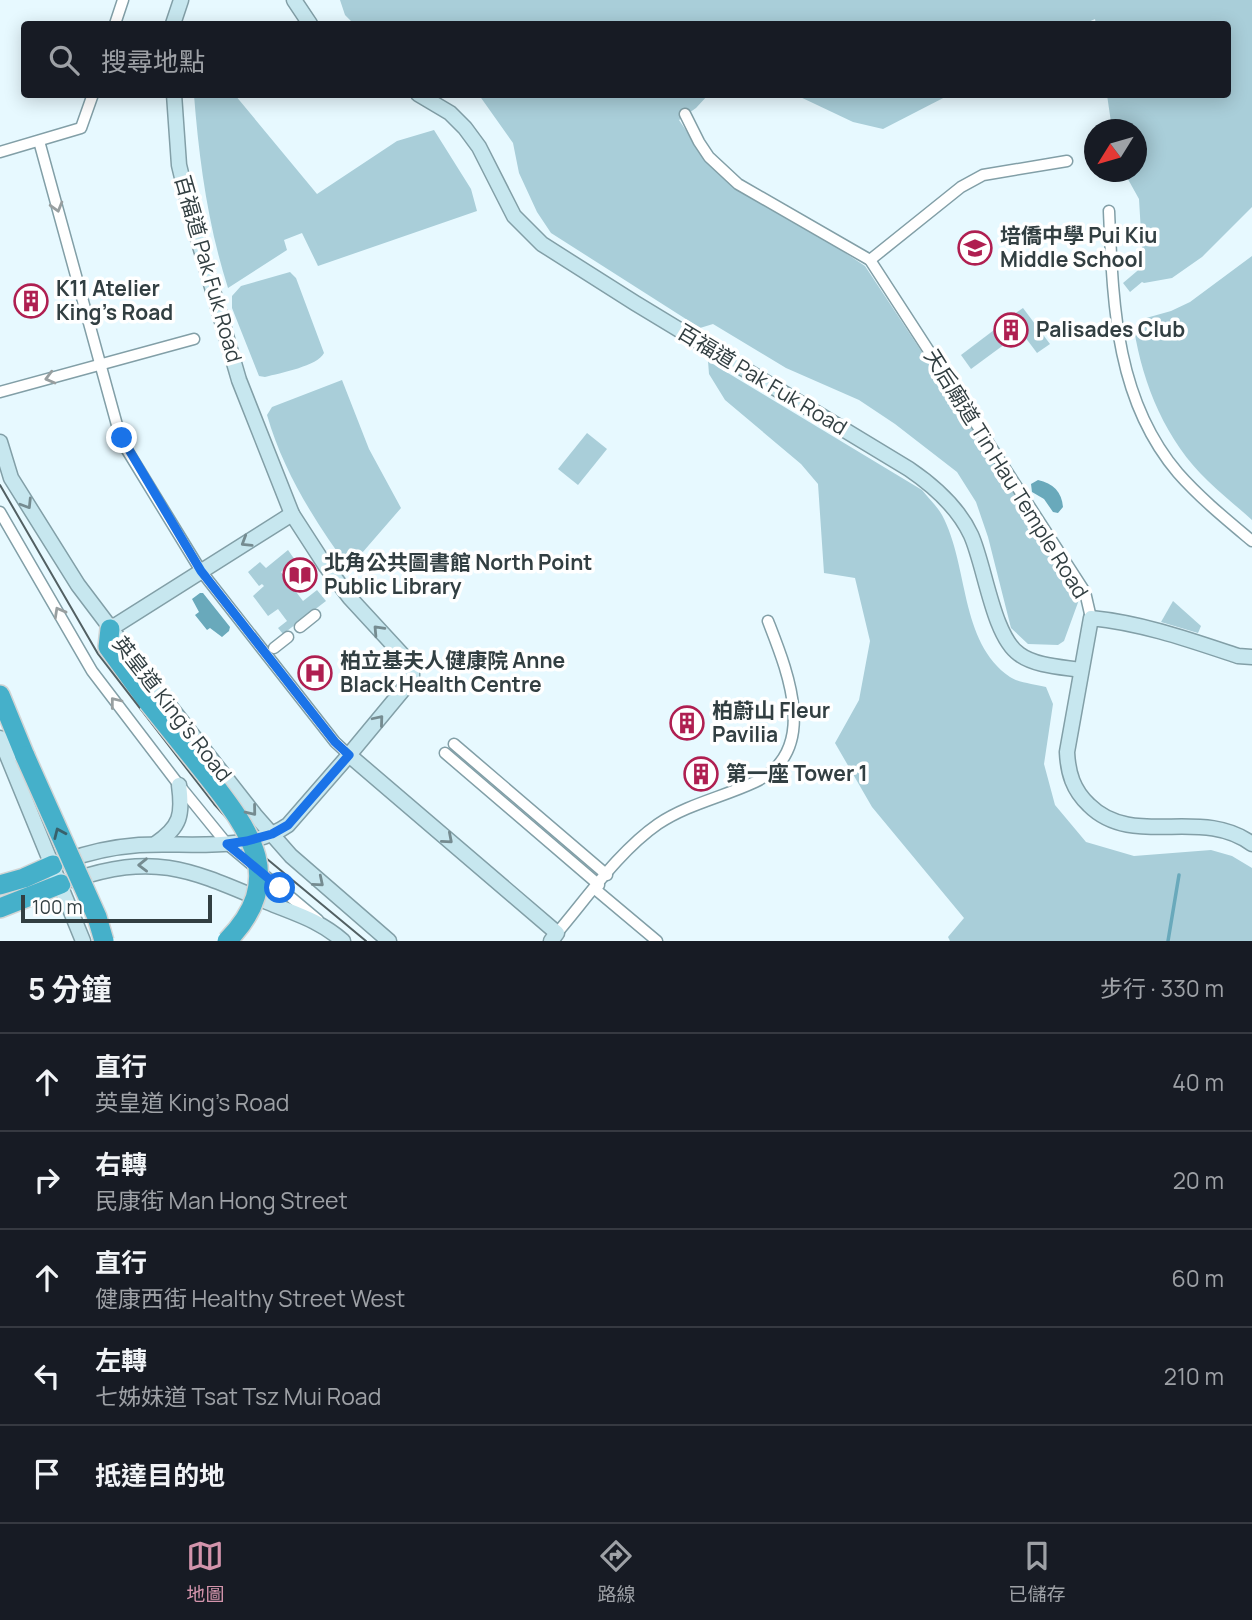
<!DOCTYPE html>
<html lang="zh-TW">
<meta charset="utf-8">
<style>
body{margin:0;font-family:Manrope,"Noto Sans TC",sans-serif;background:#242831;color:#f1f3f6}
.compass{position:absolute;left:1084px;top:119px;width:63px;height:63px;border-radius:50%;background:#171b24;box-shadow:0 4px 18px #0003;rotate:233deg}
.scale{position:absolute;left:21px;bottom:18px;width:191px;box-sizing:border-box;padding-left:7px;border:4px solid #323f42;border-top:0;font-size:19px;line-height:24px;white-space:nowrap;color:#323f42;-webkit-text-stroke:5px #fff;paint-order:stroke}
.stop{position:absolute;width:21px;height:21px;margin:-16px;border:5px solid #1a73e8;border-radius:50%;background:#fff}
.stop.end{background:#1a73e8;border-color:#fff;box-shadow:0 2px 7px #0008}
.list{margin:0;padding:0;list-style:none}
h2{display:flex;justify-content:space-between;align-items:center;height:91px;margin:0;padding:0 28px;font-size:30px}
h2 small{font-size:23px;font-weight:400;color:#9ea1a6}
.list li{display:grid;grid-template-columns:46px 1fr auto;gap:21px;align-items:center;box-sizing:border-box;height:98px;padding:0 28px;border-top:2px solid #363941}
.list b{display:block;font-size:26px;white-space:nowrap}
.list p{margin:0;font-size:23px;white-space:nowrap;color:#9ea1a6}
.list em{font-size:23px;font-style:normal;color:#9ea1a6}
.icon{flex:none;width:38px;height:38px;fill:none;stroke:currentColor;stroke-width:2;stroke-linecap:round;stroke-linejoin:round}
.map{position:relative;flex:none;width:1252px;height:941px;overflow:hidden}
.search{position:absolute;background:#171b24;box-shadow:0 4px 18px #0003;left:21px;right:21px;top:21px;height:77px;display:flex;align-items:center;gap:18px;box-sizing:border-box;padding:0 24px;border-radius:7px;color:#9ea1a6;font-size:26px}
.sheet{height:581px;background:#171b24}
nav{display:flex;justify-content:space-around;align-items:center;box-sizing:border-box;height:98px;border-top:2px solid #363941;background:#171b24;font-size:19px;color:#9ea1a6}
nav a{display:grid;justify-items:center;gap:4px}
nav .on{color:#d394ac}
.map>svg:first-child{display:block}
</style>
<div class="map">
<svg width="1252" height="941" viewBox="0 0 1252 941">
<rect width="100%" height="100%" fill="#e7f9ff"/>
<g fill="#a9ced9">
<path d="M340,0H1252V207L1202,257L1172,278L1144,283L1142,282L1130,292L1123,283L1143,266L1139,199L1124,172H1136V130L1112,129L1107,95L1228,94V24H1096L1095,19L1084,24H354L345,15Z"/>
<path d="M194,95H235L317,194L397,141L434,130L471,189L477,211L318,266L302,233L284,240L287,250L228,288C208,226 199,159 194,95Z"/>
<path d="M479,95H708L696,108L679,120L704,157L711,164L865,266L1033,520L1080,597L1064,641L1058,645L1028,644L1011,628L988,537L976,502L957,472L895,424L859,400L786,368L713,324L700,328L551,233L537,212L519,173L513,143Z"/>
<path d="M796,95V94L949,95L883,129L853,122Z"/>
<path d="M1252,256V520C1238,507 1222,495 1208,481C1166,441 1143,385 1134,329L1139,320L1171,311L1190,302Z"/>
<path d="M290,272L296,278L324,353C318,366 280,373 265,377L259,376L232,308V296L241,286Z"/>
<path d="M1023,308L1050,344L1037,353L1010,317Z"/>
<path d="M998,327L1009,341L971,369L961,355Z"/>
<path d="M708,361L922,490C928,498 937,506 942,515C969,565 959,642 1010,677C1019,683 1035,684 1046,687L1053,704L1044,764L1055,805L1086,842L1134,856L1211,850L1232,856L1252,868V941H950L948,937L964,918L872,807L835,743L859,700L870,641L855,578L824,573L818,484L801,464L725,400L709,374Z"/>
<path d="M342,380L369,449L401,508L349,568C315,522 283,471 267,415L272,407Z"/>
<path d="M587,433L607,449L578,485L558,469Z"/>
<path d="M288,550L295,560L281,572L303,601L317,590L326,601L283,634L278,628L287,621L278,609L268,616L253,596L264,586L262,584L259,586L248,572L260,562L266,568Z"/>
<path d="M1173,601L1201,626L1198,633L1161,622Z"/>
</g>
<g fill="#69a9bb">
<path d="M1038,480C1053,483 1062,492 1063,507L1058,513L1053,512L1044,499L1032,492L1031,484Z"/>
<path d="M200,593H203L230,627L229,631L222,637L210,628L207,630L195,615L199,612L192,599Z"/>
</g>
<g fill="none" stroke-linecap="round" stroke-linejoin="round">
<path stroke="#69a9bb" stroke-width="3.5" d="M1168,941L1179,875"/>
<defs>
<g id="street">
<path d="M115,24L123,0"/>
<path d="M685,114L699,142L709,157L738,184L870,260L1085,592L1091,618"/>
<path d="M39,141L117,425L127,450L201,571L335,742L349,755"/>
<path d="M0,152L81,128L93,94"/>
<path d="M1109,211C1113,303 1115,399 1178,473C1200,498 1227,520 1252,541"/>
<path d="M870,260L961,187L983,175L1067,161"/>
<path d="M0,392L194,339"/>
<path d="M0,512L92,671L179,785L227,844L318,920"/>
<path d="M300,627L315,615"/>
<path d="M274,648L288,637"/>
<path d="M454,744L607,875"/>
<path d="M445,753L599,885"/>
<path d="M595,889L657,941"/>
<path d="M557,933C587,898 619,851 658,824C688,804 723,797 755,782C821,751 787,670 768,621"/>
</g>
<g id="secondary">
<path d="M294,0L310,24"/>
<path d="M173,24L181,0"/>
<path d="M418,94L450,113L465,128L479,147L514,216L542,244L635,303L909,469C934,486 958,507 971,535C985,566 993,636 1019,654C1035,666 1062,667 1081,670"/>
<path d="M0,442L11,478L78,585L165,700L255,815L291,856L389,941"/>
<path d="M110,629L292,514"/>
<path d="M1252,657L1238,656C1190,640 1142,623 1091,618L1067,752C1068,773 1073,790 1089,805C1133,849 1202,806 1252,844"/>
<path d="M0,738L83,941"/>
<path d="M349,755L557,933L551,941"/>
<path d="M155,844C181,827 183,814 179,785"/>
<path d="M65,861C89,852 113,847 139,845C186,842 248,853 288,825L349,755L412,679V668L409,662L350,598L325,565L292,514L239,380L191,215L179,165L174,94"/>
<path d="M73,880C156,852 191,870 267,902C296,914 319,920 343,941"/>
</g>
<g id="highway">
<path d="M110,629L108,647L148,702"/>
<path d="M0,695L25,756"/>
<path d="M0,885L24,878L53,865"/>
<path d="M0,908L61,884"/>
</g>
</defs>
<use href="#street" stroke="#829fa7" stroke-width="13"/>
<use href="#secondary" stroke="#829fa7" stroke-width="17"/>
<use href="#highway" stroke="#d2d5d5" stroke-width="22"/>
<use href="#street" stroke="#fff" stroke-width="10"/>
<use href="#secondary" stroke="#c7e7ef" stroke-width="14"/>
<use href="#highway" stroke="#45b0ca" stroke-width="19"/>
<path stroke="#526063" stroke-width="2" d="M0,485L98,654L214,804L255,849L366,941"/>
<defs>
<g id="highway-bridge">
<path d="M148,702C168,727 188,752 208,777C251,832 287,880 227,941"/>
<path d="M25,756L97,917L104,941"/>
</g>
</defs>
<use href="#highway-bridge" stroke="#d2d5d5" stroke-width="22" stroke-linecap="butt"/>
<use href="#highway-bridge" stroke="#45b0ca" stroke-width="19"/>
</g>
<defs><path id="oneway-chevron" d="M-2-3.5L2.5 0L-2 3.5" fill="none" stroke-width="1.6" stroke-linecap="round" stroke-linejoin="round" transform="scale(1.75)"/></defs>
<g stroke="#989fa0">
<use href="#oneway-chevron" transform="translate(57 207) rotate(74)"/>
<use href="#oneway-chevron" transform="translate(50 378) rotate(165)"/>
<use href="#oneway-chevron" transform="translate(59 612) rotate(-119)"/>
<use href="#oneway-chevron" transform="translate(115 702) rotate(-128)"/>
</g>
<g stroke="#758b90">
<use href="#oneway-chevron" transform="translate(27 504) rotate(58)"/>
<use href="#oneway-chevron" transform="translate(246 542) rotate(148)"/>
<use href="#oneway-chevron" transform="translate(378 630) rotate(-133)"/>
<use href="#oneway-chevron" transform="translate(379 720) rotate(-50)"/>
<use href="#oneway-chevron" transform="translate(252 811) rotate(51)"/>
<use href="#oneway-chevron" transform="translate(448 839) rotate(41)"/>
<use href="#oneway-chevron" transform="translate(143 865) rotate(179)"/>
<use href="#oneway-chevron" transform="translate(319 882) rotate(40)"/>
</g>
<use stroke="#38616b" href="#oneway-chevron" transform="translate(59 833) rotate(-114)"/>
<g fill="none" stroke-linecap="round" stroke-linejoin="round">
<path stroke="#1a73e8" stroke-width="9" d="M122,438L201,571L335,742L349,755L288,825L272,834L247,841L227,844L280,888"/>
</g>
<defs>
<symbol id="school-ring" viewBox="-11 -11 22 22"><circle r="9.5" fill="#fff" stroke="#af1f51" stroke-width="1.5"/><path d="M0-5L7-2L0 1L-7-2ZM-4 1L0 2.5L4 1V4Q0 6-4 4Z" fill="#af1f51"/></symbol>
<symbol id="building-ring" viewBox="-11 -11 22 22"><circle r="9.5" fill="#fff" stroke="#af1f51" stroke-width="1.5"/><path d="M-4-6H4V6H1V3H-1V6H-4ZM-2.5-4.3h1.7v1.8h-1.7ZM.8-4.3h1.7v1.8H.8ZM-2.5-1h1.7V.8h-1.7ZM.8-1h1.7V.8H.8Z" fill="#af1f51"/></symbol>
<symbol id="library-ring" viewBox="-11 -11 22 22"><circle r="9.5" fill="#fff" stroke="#af1f51" stroke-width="1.5"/><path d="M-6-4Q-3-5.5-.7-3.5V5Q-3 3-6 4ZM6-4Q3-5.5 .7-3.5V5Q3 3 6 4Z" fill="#af1f51"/></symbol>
<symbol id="hospital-ring" viewBox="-11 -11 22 22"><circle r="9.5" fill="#fff" stroke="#af1f51" stroke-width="1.5"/><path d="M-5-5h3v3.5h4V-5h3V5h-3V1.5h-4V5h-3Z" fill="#af1f51"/></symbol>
</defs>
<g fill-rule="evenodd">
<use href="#school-ring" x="956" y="229" width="38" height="38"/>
<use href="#building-ring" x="12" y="282" width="38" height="38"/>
<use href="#building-ring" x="992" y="311" width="38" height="38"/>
<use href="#library-ring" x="281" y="556" width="38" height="38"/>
<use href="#hospital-ring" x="296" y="654" width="38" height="38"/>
<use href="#building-ring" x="668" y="704" width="38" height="38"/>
<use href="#building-ring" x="682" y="755" width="38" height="38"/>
</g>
<g text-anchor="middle" stroke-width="7" stroke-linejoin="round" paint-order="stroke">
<g font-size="21" font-weight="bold" fill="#323f42" stroke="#fff" text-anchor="start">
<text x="1000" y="243">培僑中學 Pui Kiu<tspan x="1000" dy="24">Middle School</tspan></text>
<text x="56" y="296">K11 Atelier<tspan x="56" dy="24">King’s Road</tspan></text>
<text x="1036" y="337">Palisades Club</text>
<text x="324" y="570">北角公共圖書館 North Point<tspan x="324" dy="24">Public Library</tspan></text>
<text x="340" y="668">柏立基夫人健康院 Anne<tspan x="340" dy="24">Black Health Centre</tspan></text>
<text x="712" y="718">柏蔚山 Fleur<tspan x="712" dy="24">Pavilia</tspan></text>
<text x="726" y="781">第一座 Tower 1</text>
</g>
<g font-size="21" fill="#323f42" stroke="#fff">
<text transform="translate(208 269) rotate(74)" y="7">百福道 Pak Fuk Road</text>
<text transform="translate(762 380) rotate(31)" y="7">百福道 Pak Fuk Road</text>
<text transform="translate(1006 474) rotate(58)" y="7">天后廟道 Tin Hau Temple Road</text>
<text transform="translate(172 709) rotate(52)" y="7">英皇道 King's Road</text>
</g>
</g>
</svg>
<svg class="compass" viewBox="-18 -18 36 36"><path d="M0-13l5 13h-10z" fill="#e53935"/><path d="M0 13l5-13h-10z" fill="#9ea1a6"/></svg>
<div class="scale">100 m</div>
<div class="stop" style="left:280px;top:888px"></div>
<div class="stop end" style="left:122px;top:438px"></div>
<div class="search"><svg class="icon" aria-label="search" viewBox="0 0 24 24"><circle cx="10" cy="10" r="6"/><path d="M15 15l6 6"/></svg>搜尋地點</div>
</div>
<section class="sheet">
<h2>5 分鐘<small>步行 · 330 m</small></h2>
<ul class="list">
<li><svg class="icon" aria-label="ahead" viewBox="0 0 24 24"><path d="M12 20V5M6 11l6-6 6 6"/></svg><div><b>直行</b><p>英皇道 King's Road</p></div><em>40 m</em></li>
<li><svg class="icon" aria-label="right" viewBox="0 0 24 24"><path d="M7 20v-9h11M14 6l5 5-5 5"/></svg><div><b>右轉</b><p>民康街 Man Hong Street</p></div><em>20 m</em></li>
<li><svg class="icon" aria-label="ahead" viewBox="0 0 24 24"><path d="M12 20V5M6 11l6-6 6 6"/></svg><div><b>直行</b><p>健康西街 Healthy Street West</p></div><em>60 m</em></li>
<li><svg class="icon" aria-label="left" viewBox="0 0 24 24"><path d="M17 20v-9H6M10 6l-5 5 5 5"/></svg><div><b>左轉</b><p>七姊妹道 Tsat Tsz Mui Road</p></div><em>210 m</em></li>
<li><svg class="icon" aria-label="arrive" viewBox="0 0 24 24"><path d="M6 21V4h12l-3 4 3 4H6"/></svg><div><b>抵達目的地</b></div></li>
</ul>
</section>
<nav>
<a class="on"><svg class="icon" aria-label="map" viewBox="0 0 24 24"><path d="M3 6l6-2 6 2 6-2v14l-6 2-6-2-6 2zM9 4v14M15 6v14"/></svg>地圖</a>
<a><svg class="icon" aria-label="directions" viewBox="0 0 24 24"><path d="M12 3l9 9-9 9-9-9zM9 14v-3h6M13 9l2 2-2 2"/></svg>路線</a>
<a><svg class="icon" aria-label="saved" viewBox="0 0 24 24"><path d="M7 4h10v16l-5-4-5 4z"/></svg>已儲存</a>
</nav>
